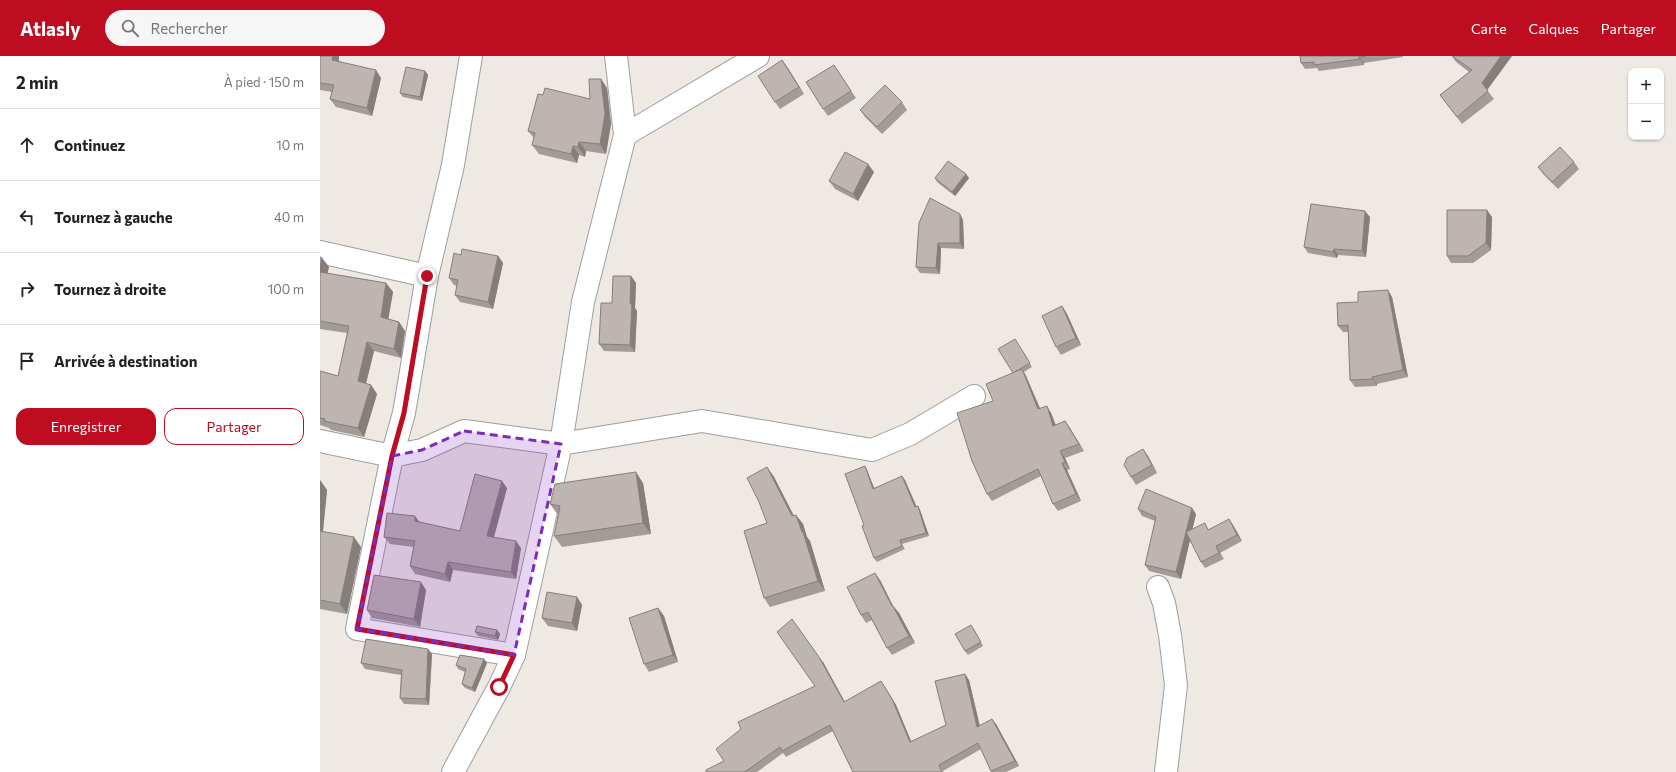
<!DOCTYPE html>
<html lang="fr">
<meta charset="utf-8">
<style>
body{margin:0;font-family:Commissioner,sans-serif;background:#f6f6f6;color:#222}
.controls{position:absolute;right:12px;top:12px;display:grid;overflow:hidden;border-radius:8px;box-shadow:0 1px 3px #0004}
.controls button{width:36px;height:36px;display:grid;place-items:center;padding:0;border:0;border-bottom:1px solid #e0e0e0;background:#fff;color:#222;font:20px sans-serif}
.stop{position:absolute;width:12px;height:12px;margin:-9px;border:3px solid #be0c21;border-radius:50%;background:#fff}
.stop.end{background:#be0c21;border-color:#fff;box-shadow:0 1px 4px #0008}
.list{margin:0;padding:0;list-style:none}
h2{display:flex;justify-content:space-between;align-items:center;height:52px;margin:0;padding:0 16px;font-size:17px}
h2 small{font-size:13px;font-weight:400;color:#767676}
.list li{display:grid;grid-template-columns:26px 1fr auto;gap:12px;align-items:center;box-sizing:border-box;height:72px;padding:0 16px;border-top:1px solid #e0e0e0}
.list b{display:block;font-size:15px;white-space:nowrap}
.list em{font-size:13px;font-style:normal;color:#767676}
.actions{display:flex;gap:8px;padding:12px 16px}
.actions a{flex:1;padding:9px 0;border:1px solid #be0c21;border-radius:12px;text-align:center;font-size:14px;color:#be0c21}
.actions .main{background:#be0c21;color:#fff}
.icon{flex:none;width:22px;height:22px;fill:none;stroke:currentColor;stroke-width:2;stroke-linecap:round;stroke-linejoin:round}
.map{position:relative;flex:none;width:1356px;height:716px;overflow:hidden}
header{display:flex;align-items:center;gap:24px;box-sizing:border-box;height:56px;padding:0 20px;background:#be0c21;color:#fff}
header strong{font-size:19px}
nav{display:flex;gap:22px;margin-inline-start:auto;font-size:14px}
.search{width:280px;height:36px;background:#f6f6f6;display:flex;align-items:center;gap:10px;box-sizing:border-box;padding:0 14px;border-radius:22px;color:#767676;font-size:15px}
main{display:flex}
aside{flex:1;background:#fff}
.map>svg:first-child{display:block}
</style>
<header>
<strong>Atlasly</strong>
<div class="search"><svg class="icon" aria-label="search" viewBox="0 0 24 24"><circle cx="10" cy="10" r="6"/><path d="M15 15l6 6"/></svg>Rechercher</div>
<nav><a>Carte</a><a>Calques</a><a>Partager</a></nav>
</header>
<main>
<aside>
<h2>2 min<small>À pied · 150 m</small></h2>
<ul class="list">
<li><svg class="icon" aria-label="ahead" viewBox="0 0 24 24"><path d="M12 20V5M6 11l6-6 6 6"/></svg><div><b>Continuez</b></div><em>10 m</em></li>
<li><svg class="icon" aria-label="left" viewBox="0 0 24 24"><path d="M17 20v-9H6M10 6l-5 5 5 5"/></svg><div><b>Tournez à gauche</b></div><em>40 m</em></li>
<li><svg class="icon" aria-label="right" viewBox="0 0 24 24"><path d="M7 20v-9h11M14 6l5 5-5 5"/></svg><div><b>Tournez à droite</b></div><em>100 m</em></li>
<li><svg class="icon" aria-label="arrive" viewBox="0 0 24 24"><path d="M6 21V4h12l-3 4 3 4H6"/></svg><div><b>Arrivée à destination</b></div></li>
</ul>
<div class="actions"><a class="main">Enregistrer</a><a>Partager</a></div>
</aside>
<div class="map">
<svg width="1356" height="716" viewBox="0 0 1356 716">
<rect width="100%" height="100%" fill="#eee9e3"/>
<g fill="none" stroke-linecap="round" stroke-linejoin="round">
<defs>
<g id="minor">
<path d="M151,0L133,109L107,220L84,357L72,400L102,394L144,375L241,388L382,365L552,394L590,378L654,340"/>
<path d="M305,79L438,0"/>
<path d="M0,196L107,220"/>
<path d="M0,385L72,400L37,573L194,599"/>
<path d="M838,531L844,547L850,579L856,629L846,716"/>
<path d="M133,716L179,631L194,599L241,388L263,246L305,79L296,0"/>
</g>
</defs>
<use href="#minor" stroke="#9e9e9e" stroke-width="24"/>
<use href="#minor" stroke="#fff" stroke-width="22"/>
</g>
<g fill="#a39b97">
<path d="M0,0H19V5L61,22L52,60L16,51L10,43L12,36L0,34Z"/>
<path d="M980,0H1083V1L1044,7V9L999,15L997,12L985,13L981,7Z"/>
<path d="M1132,0H1192L1167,34L1174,43L1142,68L1120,39L1149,16L1136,6Z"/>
<path d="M462,4L484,38L460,53L455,46Z"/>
<path d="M514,9L536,42L508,60L503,53Z"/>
<path d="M105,15L108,19L102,45L83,41L80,37Z"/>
<path d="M281,23L287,32L291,68L286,98L266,95L265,101L259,99L257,107L219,98L212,89L214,82L208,75L223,39L270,43Z"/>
<path d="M582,46L587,54L562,78L545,61L540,54Z"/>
<path d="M1254,106L1259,113L1238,133L1223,118L1218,111Z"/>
<path d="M554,116L538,145L515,133L509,125Z"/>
<path d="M646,118L649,122L635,140L617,126L615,122Z"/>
<path d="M1050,161L1046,201L1018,199L1017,202L988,197L984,191Z"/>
<path d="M1172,161L1171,194L1153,207H1131L1127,200Z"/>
<path d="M643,164L644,193L621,192L620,218L600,217L596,211L599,167Z"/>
<path d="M141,199L178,200L183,207L173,253L140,246L135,239L137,230L134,229L129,222Z"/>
<path d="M0,201L2,202L9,211L7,217L66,227L73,236L68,263L79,266L85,275L81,302L54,295L46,328L51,329L57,338L44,381L11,374L9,372L0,369V315L18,320L27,277L0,273Z"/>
<path d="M311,220L316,227L315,252L317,255L315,296L284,295L279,288L292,247Z"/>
<path d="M1072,241L1088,321L1057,328V330L1035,331L1030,324L1029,276H1023L1018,270L1038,246Z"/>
<path d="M742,250L747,258L761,289L741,299L736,291Z"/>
<path d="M695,283L712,311L704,316L706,320L720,352L731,357L736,369L745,365L764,395L745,402L750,413L747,414L761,445L738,455L733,448L721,420L672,445L667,438L673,345L693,317Z"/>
<path d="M828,400L837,417L816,429L811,421Z"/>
<path d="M545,410L547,414L554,432L585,424L596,450H598L600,454L609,480L582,488L585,493L557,506L554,502L544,469Z"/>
<path d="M447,411L454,421L474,460L476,459L483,468L487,481L490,485L505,535L450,551L444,542L447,467Z"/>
<path d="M0,424L7,434L3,475L41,491L27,558L0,553Z"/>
<path d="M323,427L331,478L242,491L234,480L238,459L230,448Z"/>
<path d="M187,432L174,481L201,492L196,523L133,514L130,526L95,518L90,510L94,491L70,488L64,481L100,466L140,475Z"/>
<path d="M818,453L876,458L872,474L889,473L913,469L922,485L900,497L904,503L885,512L881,506L870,484L861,523L829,515L825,509L835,465L822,460Z"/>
<path d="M560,524L573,550L579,557L595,587L572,599L567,592L552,564L546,567L541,559Z"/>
<path d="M106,534L100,571L52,562L47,554Z"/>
<path d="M257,541L262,549L257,575L228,570L222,562Z"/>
<path d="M338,552L344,560L358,606L329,616L324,608Z"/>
<path d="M654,573L663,590L648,599L645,595Z"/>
<path d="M177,574L180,578L178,584L158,580L155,576Z"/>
<path d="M108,593L112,598L109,649L84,648L80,642L81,619L45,613L41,607Z"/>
<path d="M164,603L167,607L155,636L145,632L142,628L145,616L138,613L136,609Z"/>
<path d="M503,606L525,646L561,625L576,649L591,686L626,669L649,624L660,670L676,668L699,710L686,716H671L661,693L623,715V716H533L513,675L466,701L463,697L437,716H386L404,705L495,630Z"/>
</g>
<g fill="#857e7b">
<path d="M13,0H19L18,11L12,4Z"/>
<path d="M1181,0H1192L1167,34L1162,27Z"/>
<path d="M1039,1L1044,7V9L1040,3Z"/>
<path d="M462,4L468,12L484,38L479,31Z"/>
<path d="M56,14L61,22L52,60L47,52Z"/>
<path d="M105,15L108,19L102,45L100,41Z"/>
<path d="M281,23L287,32L291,68L286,98L280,88Z"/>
<path d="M259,86L266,95L265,101L258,91Z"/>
<path d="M253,90L259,99L257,107L251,98Z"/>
<path d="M548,108L554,116L538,145L533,138Z"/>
<path d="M646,118L649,122L635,140L632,136Z"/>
<path d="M1167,154L1172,161L1171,194L1166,187Z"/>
<path d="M1045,155L1050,161L1046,201L1042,195Z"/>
<path d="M640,158L643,164L644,193L640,187Z"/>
<path d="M618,187L621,192L620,218L616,212Z"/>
<path d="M1014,193L1018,199L1017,202L1013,196Z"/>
<path d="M178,200L183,207L173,253L168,246Z"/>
<path d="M2,202L9,211L6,225L0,217V212Z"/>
<path d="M311,220L316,227L315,252L317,255L315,296L310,289Z"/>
<path d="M66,227L73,236L67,271L61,261Z"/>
<path d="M1068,234L1072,241L1088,321L1083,314Z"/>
<path d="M742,250L747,258L761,289L756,282Z"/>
<path d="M79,266L85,275L81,302L74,293Z"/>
<path d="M47,286L54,295L44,335L38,325Z"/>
<path d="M702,313L706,320L723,360L718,353Z"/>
<path d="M1052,321L1057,328V330L1053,323Z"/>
<path d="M51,329L57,338L44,381L38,372Z"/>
<path d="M727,350L731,357L738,376L733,370Z"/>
<path d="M745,365L750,372L764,395L759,388Z"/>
<path d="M823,393L828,400L837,417L832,409Z"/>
<path d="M740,395L745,402L750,413L745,406Z"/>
<path d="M742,407L747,414L761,445L756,438Z"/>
<path d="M545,410L547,414L556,437L553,433Z"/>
<path d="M447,411L454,421L479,470L472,460Z"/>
<path d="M316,416L323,427L331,478L323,467Z"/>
<path d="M582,420L585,424L598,454L595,451Z"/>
<path d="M0,424L7,434L2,484L0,481Z"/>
<path d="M182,425L187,432L172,488L167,480Z"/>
<path d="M598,450L600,454L609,480L606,477Z"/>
<path d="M872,452L876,458L861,523L856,516Z"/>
<path d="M476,459L483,468L487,481L490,485L505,535L498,525Z"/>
<path d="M95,460L101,468L95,465Z"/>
<path d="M909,463L913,469L922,485L917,479Z"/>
<path d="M34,481L41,491L27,558L20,548Z"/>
<path d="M196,485L201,492L196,523L191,516Z"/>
<path d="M896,490L900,497L904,503L899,497Z"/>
<path d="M128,506L133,514L130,526L125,518Z"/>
<path d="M555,517L560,524L577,558L572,550Z"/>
<path d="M101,526L106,534L100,571L94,563Z"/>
<path d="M257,541L262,549L257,575L252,567Z"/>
<path d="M573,550L579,557L595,587L589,580Z"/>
<path d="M338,552L344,560L358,606L353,599Z"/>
<path d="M177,574L180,578L178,584L175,580Z"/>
<path d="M108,593L112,598L109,649L106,643Z"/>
<path d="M499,601L503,606L528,652L524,646Z"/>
<path d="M164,603L167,607L155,636L152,632Z"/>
<path d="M645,618L649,624L661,676L657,671Z"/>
<path d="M561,625L576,649L594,692L590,686Z"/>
<path d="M672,663L676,668L699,710L695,705Z"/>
</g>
<g fill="#beb4b0" stroke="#857e7b">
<path d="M0,0H13L12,4L56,14L47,52L10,43L14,29L0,27Z"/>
<path d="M980,0H1046L1039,1L1040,3L994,9V6L981,7Z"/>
<path d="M1132,0H1181L1162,27L1168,35L1137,61L1120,39L1152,14Z"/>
<path d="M462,4L479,31L455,46L438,20Z"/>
<path d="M514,9L531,35L503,53L486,26Z"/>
<path d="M86,11L105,15L100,41L80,37Z"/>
<path d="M269,23H281L285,58L280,88L259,86L258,91L253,90L251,98L212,89L215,77L208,75L218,38L223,39L225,32L270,43Z"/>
<path d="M565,29L582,46L557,71L540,54Z"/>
<path d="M1240,91L1254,106L1232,126L1218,111Z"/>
<path d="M525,96L548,108L533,138L509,125Z"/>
<path d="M628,105L646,118L632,136L615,122Z"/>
<path d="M610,142L640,158V187H618L616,212L596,211L599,167Z"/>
<path d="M991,148L1045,155L1042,195L1014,193L1013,196L984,191Z"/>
<path d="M1127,154H1167L1166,187L1148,200H1127Z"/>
<path d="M142,193L178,200L168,246L135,239L138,224L129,222L134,197L141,199Z"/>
<path d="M0,201L2,202L0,212Z"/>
<path d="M0,216L66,227L61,261L79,266L74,293L47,286L38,325L51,329L38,372L4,365L5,363L0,362V315L18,320L29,270L0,265Z"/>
<path d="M293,220H311L310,248H312L310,289L279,288L281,247H292Z"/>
<path d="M1068,234L1083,314L1052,321L1053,323L1030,324L1028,269L1018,270L1017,247L1038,246V236Z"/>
<path d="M742,250L756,282L736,291L722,260Z"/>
<path d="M695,283L710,307L693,317L678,293Z"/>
<path d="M702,313L718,353L727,350L733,370L745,365L759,388L740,395L745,406L742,407L756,438L733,448L718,413L667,438L652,405L637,357L673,345L666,328Z"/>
<path d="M823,393L832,409L811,421L804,409L807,402Z"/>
<path d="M545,410L553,433L582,420L595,451L598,450L606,477L580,484L582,490L554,502L542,470L544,469L525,418Z"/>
<path d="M447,411L472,460L476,459L482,476H483L498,525L444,542L424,475L447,467L439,446L427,422Z"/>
<path d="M316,416L323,467L234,480L240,450L230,448L235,428Z"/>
<path d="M155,418L182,425L167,480L196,485L191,516L128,506L125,518L90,510L95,485L64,481L67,457L95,460V465L140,475Z"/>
<path d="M826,433L872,452L856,516L825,509L836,461L818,453Z"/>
<path d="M909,463L917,479L896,490L899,497L881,506L866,476L885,467L888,474Z"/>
<path d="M0,475L34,481L20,548L0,544Z"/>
<path d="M555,517L572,550H573L589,580L567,592L548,556L541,559L527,531Z"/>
<path d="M54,519L101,526L94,563L47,554Z"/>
<path d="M227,536L257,541L252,567L222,562Z"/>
<path d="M338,552L353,599L324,608L309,562Z"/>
<path d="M472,563L499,601L524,646L561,625L572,643L590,686L626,669L615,625L645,618L657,671L672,663L695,705L671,715L658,687L619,709L622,716H533L510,669L462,695L460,691L429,713L424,716H386V714L404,705L396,693L421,673L418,666L495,630L457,576Z"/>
<path d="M651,569L661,586L645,595L635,578Z"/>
<path d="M157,570L177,574L175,580L155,576Z"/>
<path d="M46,583L108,593L106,643L80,642L82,614L41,607Z"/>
<path d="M140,599L164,603L152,632L142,628L146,613L136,609Z"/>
</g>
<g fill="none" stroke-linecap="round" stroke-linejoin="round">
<path stroke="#be0c21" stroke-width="5" d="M107,220L84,357L72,400L37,573L194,599L179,631"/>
</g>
<path fill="#7b2cbf" fill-opacity="0.2" stroke="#7b2cbf" stroke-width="3" stroke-dasharray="8 5" stroke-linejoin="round" d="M144,375L241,388L194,599L37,573L72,400L102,394Z"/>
</svg>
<div class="controls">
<button>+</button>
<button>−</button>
</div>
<div class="stop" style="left:179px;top:631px"></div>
<div class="stop end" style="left:107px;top:220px"></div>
</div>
</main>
